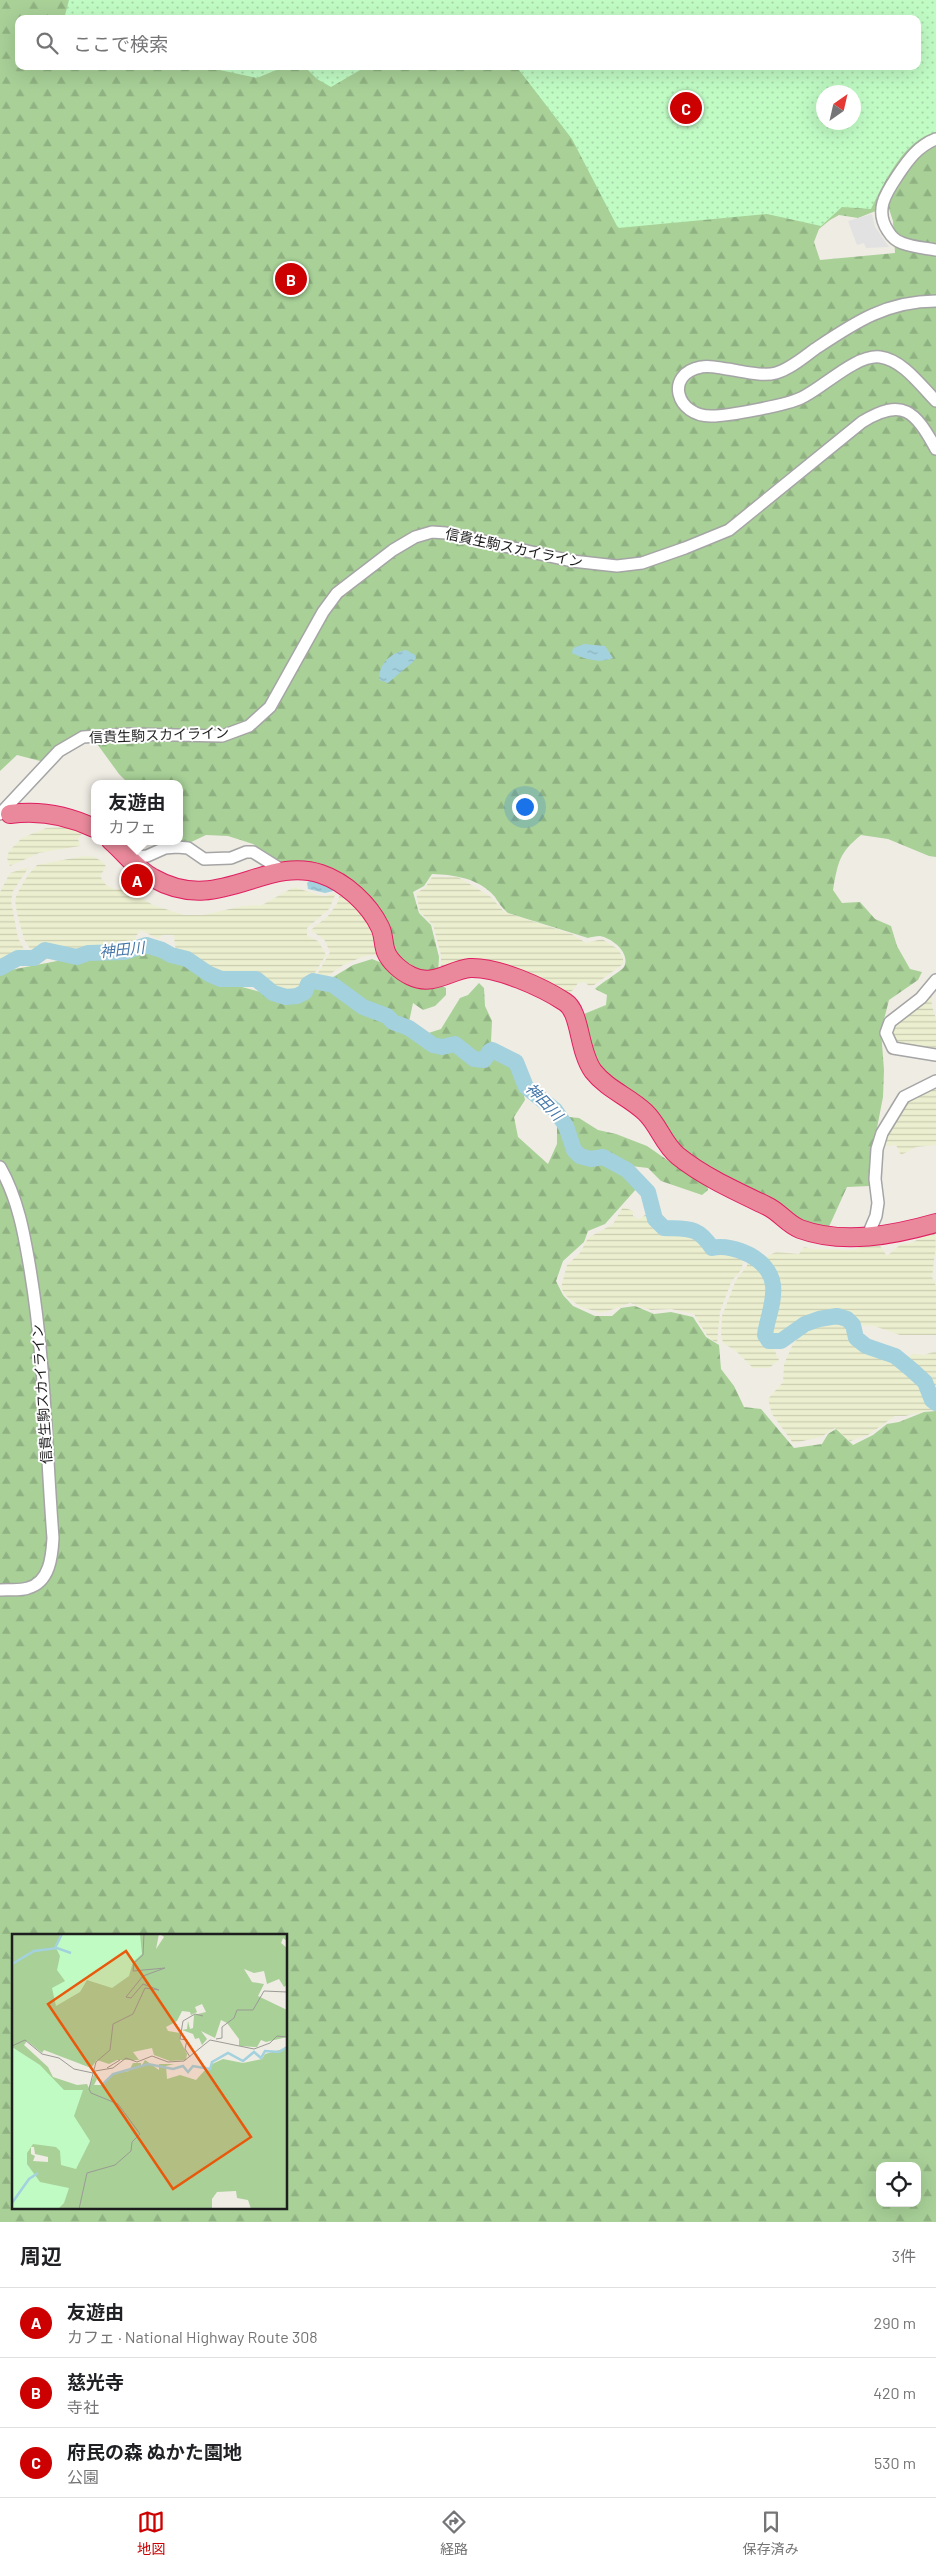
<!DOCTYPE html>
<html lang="ja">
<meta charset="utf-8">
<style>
body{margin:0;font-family:Barlow,"Noto Sans JP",sans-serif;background:#f2f2f2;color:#202124}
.controls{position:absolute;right:15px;bottom:15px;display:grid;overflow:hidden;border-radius:10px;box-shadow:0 5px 20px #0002}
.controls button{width:45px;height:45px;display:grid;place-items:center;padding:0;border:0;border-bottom:1px solid #e0e0e0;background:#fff;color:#202124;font:25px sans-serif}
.compass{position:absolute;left:816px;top:85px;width:45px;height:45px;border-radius:50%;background:#fff;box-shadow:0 5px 20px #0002;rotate:34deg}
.you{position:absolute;left:524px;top:806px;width:18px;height:18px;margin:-12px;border:4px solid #fff;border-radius:50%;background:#1a73e8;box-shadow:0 0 0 8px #1a73e833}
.badge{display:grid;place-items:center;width:32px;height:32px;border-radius:50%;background:#c00;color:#fff;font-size:16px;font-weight:700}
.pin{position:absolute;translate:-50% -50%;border:2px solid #fff;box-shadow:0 1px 5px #0006}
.popup{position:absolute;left:91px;top:780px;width:92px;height:65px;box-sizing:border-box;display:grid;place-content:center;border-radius:10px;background:#fff;filter:drop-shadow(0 1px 4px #0005);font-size:16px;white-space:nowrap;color:#757577}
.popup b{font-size:19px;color:#202124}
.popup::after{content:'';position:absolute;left:50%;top:100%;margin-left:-10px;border:10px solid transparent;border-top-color:#fff}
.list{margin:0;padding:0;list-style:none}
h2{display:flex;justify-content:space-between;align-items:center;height:65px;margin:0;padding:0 20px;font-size:21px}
h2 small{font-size:16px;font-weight:400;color:#757577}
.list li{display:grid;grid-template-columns:32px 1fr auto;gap:15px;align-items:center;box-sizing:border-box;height:70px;padding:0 20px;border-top:1px solid #e0e0e0}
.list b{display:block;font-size:19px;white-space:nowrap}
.list p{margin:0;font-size:16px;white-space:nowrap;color:#757577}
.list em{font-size:16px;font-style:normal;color:#757577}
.icon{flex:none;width:28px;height:28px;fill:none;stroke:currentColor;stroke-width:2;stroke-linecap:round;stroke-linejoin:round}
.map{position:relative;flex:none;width:936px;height:2222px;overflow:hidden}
.search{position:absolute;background:#fff;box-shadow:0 5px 20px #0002;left:15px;right:15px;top:15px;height:55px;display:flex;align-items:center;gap:12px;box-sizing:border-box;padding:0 18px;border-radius:10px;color:#757577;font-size:19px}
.sheet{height:275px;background:#fff}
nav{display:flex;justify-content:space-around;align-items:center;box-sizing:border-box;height:70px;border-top:1px solid #e0e0e0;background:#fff;font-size:14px;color:#757577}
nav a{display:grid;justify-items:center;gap:2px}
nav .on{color:#c00}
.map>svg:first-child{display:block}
</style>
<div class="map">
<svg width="936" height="2222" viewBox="0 0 936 2222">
<defs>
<pattern id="farmland-rules" width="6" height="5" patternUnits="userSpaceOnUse" patternTransform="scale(1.25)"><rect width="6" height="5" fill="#ecefcf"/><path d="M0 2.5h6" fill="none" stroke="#caccb1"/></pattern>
<pattern id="forest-firs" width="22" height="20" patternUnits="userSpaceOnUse" patternTransform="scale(1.25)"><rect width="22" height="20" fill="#a8d097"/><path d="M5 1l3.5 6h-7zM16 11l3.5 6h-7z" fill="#90b282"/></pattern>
<pattern id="park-dots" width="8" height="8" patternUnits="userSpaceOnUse" patternTransform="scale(1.25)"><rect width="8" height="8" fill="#c0fbc4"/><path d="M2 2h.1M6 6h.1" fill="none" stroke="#a5d7a8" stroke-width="1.8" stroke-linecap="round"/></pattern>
<pattern id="water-ripples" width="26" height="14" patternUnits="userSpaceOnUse" patternTransform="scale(1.25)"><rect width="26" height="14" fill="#a3d1de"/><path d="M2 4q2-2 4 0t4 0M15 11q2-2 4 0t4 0" fill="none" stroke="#8cb3be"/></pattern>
</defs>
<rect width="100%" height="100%" fill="#efece4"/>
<g fill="url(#farmland-rules)">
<path d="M69,827L84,831L78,839L80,846L39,853L10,866L7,858L9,851L22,838L46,828Z"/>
<path d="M84,856L95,857L104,863L106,867L100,876L106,885L114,889H127L153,905L184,915H203L243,906L262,905L294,887L318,895L326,896L336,893L329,909L307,928V936L318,941L326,955L303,992L285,995L271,991L255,977L235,979L222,976L184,955L176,954L174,935H163L158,939L141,930L136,936V944L127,949L71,954L58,949L45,948L34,955L24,939L17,913L15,900L17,894L28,875L37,865Z"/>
<path d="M29,867L13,891L11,901L18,938L29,958L19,957L0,966V892L10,873Z"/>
<path d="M432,877H458L491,897L504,912L572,934L586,943L602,939L618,949L623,958V964L594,985L589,986L585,982L578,983L568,996L542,983L441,972V955L433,925L420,912L416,893L425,888Z"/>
<path d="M340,894L365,910L383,957L370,955L362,957L343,965L319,982L314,980L330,952L324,939L313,932L312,929L328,916L337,904Z"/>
<path d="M931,991L932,1006L936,1019V1051L898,1045L891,1038L893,1025Z"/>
<path d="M936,1086V1145L916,1147L901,1155L896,1145L883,1146L887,1133L903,1103Z"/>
<path d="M623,1207L633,1211V1216L639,1219L648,1213L651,1223L663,1231L694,1234L709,1249L716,1253L722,1251L743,1257L742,1269L731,1282L720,1312L717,1343L708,1337L694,1314L671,1309L651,1310L630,1303L602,1313L581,1307L566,1296L561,1288L567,1265L580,1253L588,1238L613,1224Z"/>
<path d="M934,1230L936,1244L932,1277L936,1286V1335H900L874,1326L856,1325L840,1314H825L805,1321L785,1337L776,1341L770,1339L767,1334L772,1317L776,1271L765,1257L776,1252L799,1254L804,1247L813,1249L853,1250L876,1240L887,1256L901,1244L911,1243L923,1237V1233Z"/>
<path d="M747,1257L758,1263L769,1280L765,1321L760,1335L774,1349L779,1360L769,1368H753L736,1351L723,1343L721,1334L722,1316L736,1280L747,1266Z"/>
<path d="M839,1321L850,1328L859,1343L875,1352L891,1356L907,1368L923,1384L935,1409L905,1416H895L868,1435L850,1441L835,1428L821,1437L793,1443L772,1414L768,1399L783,1382L784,1364L793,1344L806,1330Z"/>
<path d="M936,1351V1399L921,1370L904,1359L913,1354L924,1355Z"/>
</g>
<g fill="url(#forest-firs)" fill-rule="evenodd">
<path d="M0,0H936V857L929,856L888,839L861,835C839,853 838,862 833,890L842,903L860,902L875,919L891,926L897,946L910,969L922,972L918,980L889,1000L881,1031L884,1070L883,1097L869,1169L870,1186L847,1187L827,1231L815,1228L683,1153L588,1052L584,1014L606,1005L607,995L595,989C601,983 620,972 624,967C631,953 612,938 600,936C596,936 591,937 588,938L508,913C502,908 499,903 495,897C479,878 455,875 432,874L424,886L413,892L419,913L431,925L439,957L438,973L430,974L405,966L393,953L379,914L298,866L278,860L253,844L228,836L206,835L187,844L172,841H180V784H129L119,774L95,741L71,738L44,762L17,755L0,771ZM19,19H917V66H19ZM824,92H854V122H824ZM888,206L893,221L895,253L820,260L814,242L819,229L830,220L839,215L858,218Z"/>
<path d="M147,947L161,952L169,959L195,966L212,979L291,1000L306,995L310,988L320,985L353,965L372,959L382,963L404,983L431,986L438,984L446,988V995L435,1006L423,1010L413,1003L409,1022L398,1023L393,1027L416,1037L441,1029L460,998L468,995L479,983L484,988L485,1006L492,1021L491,1041L520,1078L525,1100L514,1117L518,1137L548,1164L557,1144V1123L569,1117L579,1118L598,1130L616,1134L647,1146L673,1164L707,1183L708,1190L702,1195L661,1181L648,1168L631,1166L629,1179L638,1187L605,1224L588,1231L584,1242L563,1261L556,1281L563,1295L573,1306L595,1316H612L621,1308L635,1306L654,1314L671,1312L693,1317L706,1337L719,1345L721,1369L734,1386L744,1407L761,1409L794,1448L822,1444L828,1434L836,1429L853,1445L873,1435L887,1424L899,1422L924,1412L936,1411V2222H0V972L88,955L123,954ZM14,1936H286V2208H14ZM880,2166H917V2203H880Z"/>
</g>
<g fill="url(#park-dots)" fill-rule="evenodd">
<path d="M69,0H936V132C904,139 884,183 871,209L842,207L821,226L767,214L618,228L572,139L516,66H917V19H64ZM824,92H854V122H824Z"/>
<path d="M66,66H286L257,78L215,69H83Z"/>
<path d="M304,66H367L331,87L317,79Z"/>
</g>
<path fill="#e2e2e2" d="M872,214L875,227L889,247L866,248L864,243L857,245L848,221Z"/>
<g fill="url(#water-ripples)">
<path d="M584,644L605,646L613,658C600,664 584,659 572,653L573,648Z"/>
<path d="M406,650L415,655L416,658L413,662L388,683L379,680C378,664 392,652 406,650Z"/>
<path d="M311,879L338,890L325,893L308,889L307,883Z"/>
</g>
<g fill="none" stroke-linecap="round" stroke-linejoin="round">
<path stroke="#a3d1de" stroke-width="16" d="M0,968L18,958H34L45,950L77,957L88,953L125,952L146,945L162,950L171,955L187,959L209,974L221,979H256L273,993L286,997L297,996L305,992L308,984L313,981L333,985L363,1007L387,1016L393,1022L409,1028L433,1045L442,1047L455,1044L474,1059L484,1060L490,1051L492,1050L516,1062L526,1087L555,1110L566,1126L574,1150L580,1156L591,1159L603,1157L627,1170L648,1192L655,1219L664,1228C688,1229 698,1226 712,1248C734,1243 770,1259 773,1285C775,1302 767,1319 765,1335L769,1341H781L805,1324L819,1319L837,1316L847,1319L853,1325L856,1338L866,1346L895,1356L912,1370L925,1382L932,1400L936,1403"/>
<defs>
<g id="minor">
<path d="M936,139C918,146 908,160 898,175C886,193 874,210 888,231C891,236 896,241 902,243C912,247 925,248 936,250"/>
<path d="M936,301C886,301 854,323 815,349C804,357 790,369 776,373C762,377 742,371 727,369C719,368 710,365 701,367C664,374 676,417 712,416C728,416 787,405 801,398C823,388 856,354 880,357C903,360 921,386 936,401"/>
<path d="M0,814L59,751L83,737L129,734L222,736L249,726L270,707L323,612L337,593L393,550L415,537L432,532L446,533L572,561L617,566L642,563L685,548L729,530L862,422C903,397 915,411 936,449"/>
<path d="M128,858L147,856L165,848L177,847L188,848L204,859L231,858L246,852H253L285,872"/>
<path d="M936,980L921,998L890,1022L886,1033L893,1048L936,1055"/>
<path d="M0,1167C18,1199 24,1233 30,1269C45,1358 46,1448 53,1538C52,1556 50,1582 28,1588C20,1591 8,1589 0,1590"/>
<path d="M867,1237L876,1216L878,1203L875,1179L877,1149L882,1133L904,1097L936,1081"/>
</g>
<g id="highway">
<path d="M10,814C39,810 67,815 94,828"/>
<path d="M111,841C125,853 136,869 153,878C219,916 264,855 321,874C345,882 369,904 380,927C384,935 383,944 386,952C390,962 402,972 411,976C433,987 450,970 470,968C498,967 542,987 565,1002C581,1012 578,1050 593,1071C608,1090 628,1096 645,1112C659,1125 663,1144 678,1156C704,1177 738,1192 767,1206C780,1212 787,1224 800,1229C843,1245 894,1235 936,1223"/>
</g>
</defs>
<use href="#minor" stroke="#a5a5a5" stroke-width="14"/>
<use href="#highway" stroke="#df1f61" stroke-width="20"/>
<use href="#minor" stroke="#fff" stroke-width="11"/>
<use href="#highway" stroke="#e9899b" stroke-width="18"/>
</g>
<g text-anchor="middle" stroke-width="4" stroke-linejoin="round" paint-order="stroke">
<g font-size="14" fill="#1e1e1e" stroke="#fff">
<text transform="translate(514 548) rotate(12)" y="5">信貴生駒スカイライン</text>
<text transform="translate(159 735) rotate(-2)" y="5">信貴生駒スカイライン</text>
<text transform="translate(42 1394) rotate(-94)" y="5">信貴生駒スカイライン</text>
</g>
<g font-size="15" font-style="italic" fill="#4577a9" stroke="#fff">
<text transform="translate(122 950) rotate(-6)" y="5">神田川</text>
<text transform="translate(544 1102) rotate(46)" y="5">神田川</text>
</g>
</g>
<g transform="translate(12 1934)">
<rect width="275" height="275" fill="#efece4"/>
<path d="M0,0H147L144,15L152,3L148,0H275V7L271,4L269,9L275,14V51L272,53L267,45L255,50L252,37L242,39L232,35L240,48L252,50L246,62L275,76V103L254,108L249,106L245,113L227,112V105L215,89L209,86L203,104L189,97L195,105L190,111L187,104L183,105L181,100L170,96L175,95L176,87L178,95L181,94L182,81L194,78L190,70L183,73L185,78L179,81L178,78L170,77L165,87L154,93L156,97L168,99V106L175,120L174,126L158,127L142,121L140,114L121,118L127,126H105L97,130L85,126L79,134L32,116L30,119L15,107L12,111L36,133L41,143L65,151L75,150L77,154L82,140L85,145L82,151H90L101,140L117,137L121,129H129V133L133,126L147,136V130H162L154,132L155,145L168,141L184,146L194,135L198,136L200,130L211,125L231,129L250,125L253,120L275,114V275H239L236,266L225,264L224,257L205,258L200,265V275H0ZM19,213H22L23,220L36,223V228L21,227L23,222L19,220Z" fill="#a8d097" fill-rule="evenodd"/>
<path d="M49,0H128L130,20L121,28L117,42L100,54L75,46L68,58L44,72L40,54L53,47L45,36L48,22L43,12ZM0,113L28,131L52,156H71L62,182L78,207L64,235L49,231L48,217L44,213L21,210L15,219V230L28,248L57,254L52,269L46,275H0Z" fill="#c0fbc4"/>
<path fill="none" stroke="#a3d1de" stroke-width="2.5" d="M43,14L50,0M0,30L22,17L45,14L59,19M90,151L101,140L136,130L161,135L171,132L176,138L181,132L198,135L200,128L216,119L231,127L242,118L249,124L253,117L267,118L275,113M0,269L17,245L26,239"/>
<path fill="none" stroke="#9b9a95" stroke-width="1" d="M204,105L210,104V93L222,84L225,76H241L252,57L275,58M0,112L13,106L30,120L47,124L62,135L81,139M178,123L173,115L175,106L168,105L171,87L183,80L191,82M95,134L108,126M83,137L101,134L114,124L125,128L140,122L156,128L172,127L198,106L242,115L258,109L265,102L275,103M67,275L75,239L103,231L119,217L120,208L128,200L106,170L79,159L77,155L84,128L98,116L101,90L121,80L133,54L147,56L131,50L119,64L114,63L131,42L153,34L121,37L122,29L131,21L132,0"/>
<path fill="#e8590c" fill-opacity="0.15" stroke="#e8590c" stroke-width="2.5" d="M114,17L239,203L161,255L36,70Z"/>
<rect width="275" height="275" fill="none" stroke="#1e1e1e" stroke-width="2.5"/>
</g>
</svg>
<div class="controls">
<button><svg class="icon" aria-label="locate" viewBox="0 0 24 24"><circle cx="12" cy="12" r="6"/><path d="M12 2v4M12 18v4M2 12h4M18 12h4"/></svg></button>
</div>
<svg class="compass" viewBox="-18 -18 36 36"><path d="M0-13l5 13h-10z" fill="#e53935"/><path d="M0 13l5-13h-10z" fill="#757577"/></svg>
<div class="you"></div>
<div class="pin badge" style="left:137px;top:880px">A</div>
<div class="popup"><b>友遊由</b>カフェ</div>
<div class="pin badge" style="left:291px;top:279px">B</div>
<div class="pin badge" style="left:686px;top:108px">C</div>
<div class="search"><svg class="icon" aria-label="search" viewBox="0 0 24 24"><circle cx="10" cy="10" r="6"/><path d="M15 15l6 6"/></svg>ここで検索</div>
</div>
<section class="sheet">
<h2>周辺<small>3件</small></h2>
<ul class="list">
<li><span class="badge">A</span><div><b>友遊由</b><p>カフェ · National Highway Route 308</p></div><em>290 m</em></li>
<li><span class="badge">B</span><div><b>慈光寺</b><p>寺社</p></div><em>420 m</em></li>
<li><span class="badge">C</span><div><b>府民の森 ぬかた園地</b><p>公園</p></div><em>530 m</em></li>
</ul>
</section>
<nav>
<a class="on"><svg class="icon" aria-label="map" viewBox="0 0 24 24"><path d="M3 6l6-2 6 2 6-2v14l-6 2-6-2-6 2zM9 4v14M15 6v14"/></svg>地図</a>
<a><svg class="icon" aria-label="directions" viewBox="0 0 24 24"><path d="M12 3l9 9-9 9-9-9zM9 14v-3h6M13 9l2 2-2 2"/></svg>経路</a>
<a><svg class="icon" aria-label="saved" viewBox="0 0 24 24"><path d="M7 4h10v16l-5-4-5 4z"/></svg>保存済み</a>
</nav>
